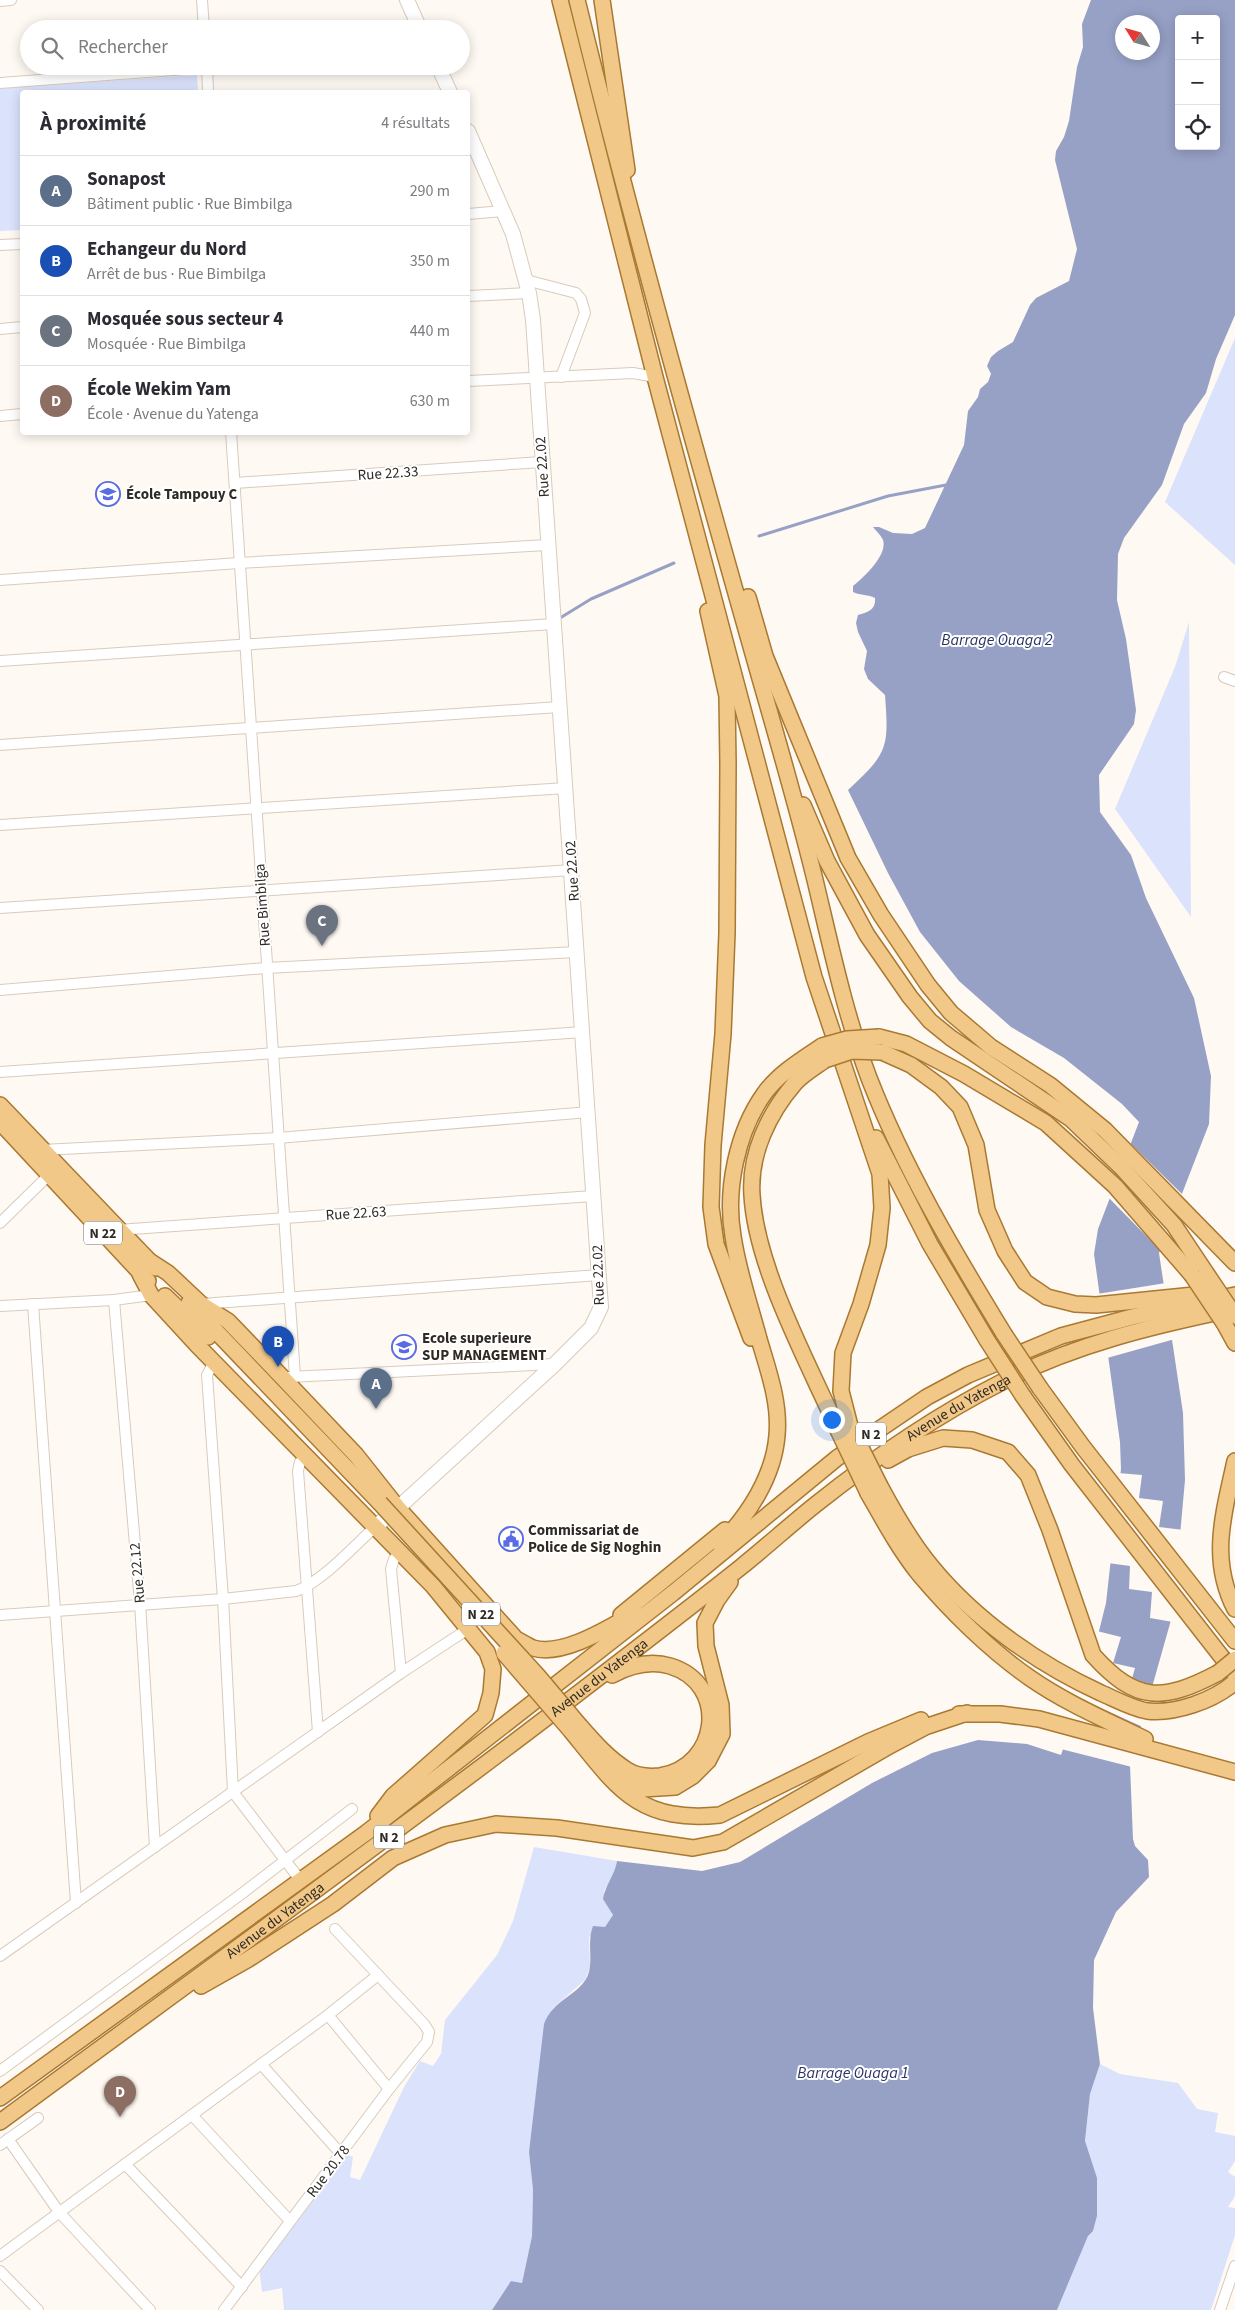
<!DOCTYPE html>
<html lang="fr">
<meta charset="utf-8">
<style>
body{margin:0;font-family:"Source Sans 3",sans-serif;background:#f2f2f3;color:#2b2b33}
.controls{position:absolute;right:15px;top:15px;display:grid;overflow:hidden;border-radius:5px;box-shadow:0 2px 12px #0003}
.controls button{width:45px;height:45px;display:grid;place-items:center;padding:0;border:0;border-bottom:1px solid #e1e1e2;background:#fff;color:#2b2b33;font:25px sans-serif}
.compass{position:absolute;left:1115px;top:15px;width:45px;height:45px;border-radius:50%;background:#fff;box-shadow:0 2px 12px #0003;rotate:307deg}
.you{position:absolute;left:831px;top:1419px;width:18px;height:18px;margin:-12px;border:4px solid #fff;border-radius:50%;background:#1a73e8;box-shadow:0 0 0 8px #1a73e833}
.badge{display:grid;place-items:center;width:32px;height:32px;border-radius:50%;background:#5a6ce3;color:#fff;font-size:16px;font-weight:700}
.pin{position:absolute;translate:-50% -41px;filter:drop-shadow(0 1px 2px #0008)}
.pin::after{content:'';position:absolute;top:26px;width:18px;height:15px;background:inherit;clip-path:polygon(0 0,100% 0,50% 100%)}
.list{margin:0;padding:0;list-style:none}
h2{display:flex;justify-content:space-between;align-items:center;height:65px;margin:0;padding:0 20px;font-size:21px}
h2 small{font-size:16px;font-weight:400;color:#7c7c81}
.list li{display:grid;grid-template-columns:32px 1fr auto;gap:15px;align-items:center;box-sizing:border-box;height:70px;padding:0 20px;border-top:1px solid #e1e1e2}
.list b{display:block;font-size:19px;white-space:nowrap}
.list p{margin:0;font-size:16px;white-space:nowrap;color:#7c7c81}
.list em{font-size:16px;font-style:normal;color:#7c7c81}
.icon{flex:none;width:28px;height:28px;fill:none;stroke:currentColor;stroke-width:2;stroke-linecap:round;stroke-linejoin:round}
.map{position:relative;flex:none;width:1235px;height:2310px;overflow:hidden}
.search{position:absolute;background:#fff;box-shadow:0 2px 12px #0003;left:20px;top:20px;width:450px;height:55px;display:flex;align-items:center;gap:12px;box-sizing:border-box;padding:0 18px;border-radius:28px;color:#7c7c81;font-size:19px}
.panel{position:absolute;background:#fff;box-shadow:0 2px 12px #0003;left:20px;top:90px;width:450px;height:345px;border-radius:5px}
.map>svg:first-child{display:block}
</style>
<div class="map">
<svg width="1235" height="2310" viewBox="0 0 1235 2310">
<rect width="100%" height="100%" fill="#fff9f3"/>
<g fill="#dbe2fc">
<path d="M197,75L198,92H22V230L0,231V88Z"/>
<path d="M1235,338V565L1165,502Z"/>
<path d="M1189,622L1191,916V917L1115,809L1175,667Z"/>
<path d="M534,1847L617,1861L615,1872L604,1891L613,1915L605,1927L589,1937L590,1967L585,1980L553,2008L529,2152L533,2190L532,2236L522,2283L511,2281L492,2310H284L282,2288L262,2292L259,2267L346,2154L353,2157L350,2177L360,2180L404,2087L420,2061L433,2066L441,2054L445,2020L497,1955L513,1921Z"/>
<path d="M1100,2064L1120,2074L1178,2083L1197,2109L1218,2113L1215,2132L1235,2136V2161L1228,2172L1235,2177V2196L1228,2207L1235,2208V2235L1211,2310H1057L1088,2236L1093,2231L1097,2216V2187L1085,2142L1090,2094Z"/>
</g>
<path fill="#97a1c6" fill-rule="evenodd" d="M1091,0H1235V315L1216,359L1206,393L1184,424L1162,485L1124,538L1118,554L1117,600L1126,639L1136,710L1134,724L1099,775L1100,812L1131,855L1146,898L1194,998L1211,1076L1209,1124L1159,1253L1183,1413L1185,1480L1173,1613L1130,1765L1133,1839L1135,1846L1148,1860L1149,1877L1116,1912L1094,1960L1093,2008L1100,2064L1090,2094L1085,2141L1097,2178V2216L1093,2231L1088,2236L1057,2310H492L511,2281L522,2283L532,2236L533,2190L529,2152L544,2024C553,2000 575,1997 586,1979C595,1964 586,1944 593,1926L605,1927L613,1915L603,1899C605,1885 615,1875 617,1861L702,1871L740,1862L872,1783L932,1753L978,1740L1027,1744L1061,1755L1089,1671L1106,1603L1121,1469L1120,1442L1094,1254L1098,1229L1139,1122L1122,1104L1064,1058L1011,1027L959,981L920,932L888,873L848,790C888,753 889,748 885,695L868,679L864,669L867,651L858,632L856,623L858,615C868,612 876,610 875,598C868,594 861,596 853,592V586C863,578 888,555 883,540C881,535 876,531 873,527H879L893,533L912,534L925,528L964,445L968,411L978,397L980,389L988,382L991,374L987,366L991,357L998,351L1013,342L1030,305L1036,298L1069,281L1077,249L1055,160L1056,151L1064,137L1069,121L1077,67L1083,47L1082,24ZM1179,19H1216V146H1179ZM1122,22H1152V52H1122Z"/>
<g fill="#fff9f3">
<path d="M1129,1142L1184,1196L1162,1252L1108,1197Z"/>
<path d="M1166,1283L1175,1339L1107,1358L1097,1294Z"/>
<path d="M1118,1473L1142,1475L1139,1498L1163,1501L1159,1527L1184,1530L1173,1622L1150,1618L1152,1592L1129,1589L1130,1566L1108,1563Z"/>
<path d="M1097,1631L1121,1637L1113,1663L1135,1668L1131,1682L1154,1688L1143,1727L1078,1698Z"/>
<path d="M1077,1701L1141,1733L1132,1767L1061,1749Z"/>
</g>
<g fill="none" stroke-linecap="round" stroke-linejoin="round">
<g stroke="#97a1c6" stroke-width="3">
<path d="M759,536L888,496L946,485"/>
<path d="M560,618L591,599L674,563"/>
</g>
<defs>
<g id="street">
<path d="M202,0L204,29"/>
<path d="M0,1L11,0"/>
<path d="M207,66L208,92"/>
<path d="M0,83L227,66"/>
<path d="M468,214L503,211"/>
<path d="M0,245L22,244"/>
<path d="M526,280L576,293L581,299L585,313L561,377"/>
<path d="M468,296L529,293"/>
<path d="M0,329L22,327"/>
<path d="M468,381L633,373L655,377"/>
<path d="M0,416L22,414"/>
<path d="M231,432L295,1377"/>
<path d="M235,483L542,462"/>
<path d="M0,580L239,563L547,545"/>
<path d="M0,661L553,624"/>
<path d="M1224,677L1235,681"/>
<path d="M0,745L559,707"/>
<path d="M0,825L566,788"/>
<path d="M0,908L572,870"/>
<path d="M0,990L266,968L577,952"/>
<path d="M0,1072L583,1032"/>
<path d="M42,1150L278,1138L589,1112"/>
<path d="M0,1223L50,1174"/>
<path d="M118,1230L593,1196"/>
<path d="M114,1300L140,1603L155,1847"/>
<path d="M33,1304L76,1903"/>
<path d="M201,1304L599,1275"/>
<path d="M0,1306L114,1300L151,1295"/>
<path d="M214,1362L207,1375L223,1599L233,1792L301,1881"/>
<path d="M288,1377L555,1364"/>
<path d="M306,1456L300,1462L298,1471L318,1732"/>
<path d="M400,1553L394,1559L391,1569L401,1673"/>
<path d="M0,1615L223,1599L296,1591C321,1583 355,1545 376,1526"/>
<path d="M0,1956L401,1673L468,1629"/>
<path d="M328,2015L389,2089"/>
<path d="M261,2064L341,2154"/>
<path d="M0,2071L240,1895L352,1809"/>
<path d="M192,2115L290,2221"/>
<path d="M8,2139L59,2212L150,2310"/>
<path d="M0,2145L38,2118"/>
<path d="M125,2164L242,2287"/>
<path d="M0,2256L328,2015L378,1975"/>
<path d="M0,2271L38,2310"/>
<path d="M224,2310L389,2089L427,2042L429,2032L424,2024L335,1929"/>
<path d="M1220,2310L1235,2266"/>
</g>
<g id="secondary">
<path d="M407,0L420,29"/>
<path d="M438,66L450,92"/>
<path d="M376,1526L398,1508L555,1364L591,1328L601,1307L533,320L529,293L513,234L468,131"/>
</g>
<g id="primary">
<path d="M560,0L655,377L814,977L880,1174L882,1208L878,1245L861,1304L843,1353L841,1391L850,1426"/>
<path d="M577,0C633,229 697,456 761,682C780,748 799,814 815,880C831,947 845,1014 869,1078C904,1168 954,1252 1004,1334"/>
<path d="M602,0L627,170"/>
<path d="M748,597L765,656L848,858L881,915L928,985L951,1013L991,1047L1050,1085L1105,1130L1235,1263"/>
<path d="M708,611L727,696L728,764L727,933L723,1034L713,1145L711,1207L716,1244L751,1338"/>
<path d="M803,805L827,861L867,935L910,997L930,1021L951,1038L1071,1119L1121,1167L1174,1225L1206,1273"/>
<path d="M879,1037L906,1044L964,1074L1046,1123L1115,1186L1192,1275"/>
<path d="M882,1052L911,1065L941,1087L960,1107L976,1145L987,1210L1005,1251L1025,1282L1047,1297L1075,1304L1096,1305L1214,1293"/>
<path d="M825,1060C815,1067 803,1074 795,1083C769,1113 749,1154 752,1195C756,1268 808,1362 838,1430"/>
<path d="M0,1105L156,1268"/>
<path d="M0,1122L148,1281"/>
<path d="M876,1138L930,1244L987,1340"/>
<path d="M151,1262L168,1273L201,1304L228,1321L282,1377L356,1455L398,1508L516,1639C522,1642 528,1646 533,1648C563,1657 610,1627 635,1613"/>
<path d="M140,1274L151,1295L197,1345L433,1586L487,1652L493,1669L491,1693L485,1715L393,1796L378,1816"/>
<path d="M165,1296L208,1337"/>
<path d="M189,1303L380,1503"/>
<path d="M1224,1323L1235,1343"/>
<path d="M1040,1388L1083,1447L1235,1641"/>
<path d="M1023,1396L1072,1465L1235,1674"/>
<path d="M888,1460L908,1449L943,1438L972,1440L1008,1452L1028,1475L1050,1530L1093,1655C1136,1703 1163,1702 1218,1673"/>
<path d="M1235,1461C1224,1512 1209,1559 1235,1609"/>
<path d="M880,1486C895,1514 911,1542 931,1566C975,1620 1038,1664 1101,1693C1115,1699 1131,1708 1147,1711C1175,1714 1213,1701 1235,1682"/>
<path d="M868,1493C884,1521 899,1549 919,1574C950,1611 991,1651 1030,1678C1066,1703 1106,1720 1145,1739"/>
<path d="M720,1544C748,1516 774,1476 777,1435C780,1402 768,1370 759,1339C750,1305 738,1271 733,1236C725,1190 737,1132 764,1094C778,1074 801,1060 822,1046"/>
<path d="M621,1615L725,1530"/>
<path d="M959,1714H1000L1039,1719L1235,1772"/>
<path d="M580,1726C594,1742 608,1758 627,1770C636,1776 649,1777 660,1776C719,1767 730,1684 670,1666C650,1660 631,1665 612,1675"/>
<path d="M572,1732C618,1789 639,1823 720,1815L868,1742L921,1720"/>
<path d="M614,1774L643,1789L675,1787L693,1776L708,1761L722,1734L721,1705L706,1646L705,1623L717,1600L730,1582"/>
<path d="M201,1986L247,1960L333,1904L393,1858L445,1835L496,1824L557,1828L693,1848L723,1842L891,1745L925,1727L967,1713"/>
<path d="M0,2098L366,1833L673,1593L837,1458L927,1397L968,1375L1061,1336L1132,1317L1235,1295"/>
<path id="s1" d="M0,2122C182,1988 366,1855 546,1718C611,1668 677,1618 741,1567C766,1547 790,1525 815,1505C874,1458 935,1416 1002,1382C1073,1345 1152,1326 1229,1310"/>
</g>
</defs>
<use href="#street" stroke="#d8cbbb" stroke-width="12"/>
<use href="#secondary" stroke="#d8cbbb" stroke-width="16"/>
<use href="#primary" stroke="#a97932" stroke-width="18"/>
<use href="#street" stroke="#fff" stroke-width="10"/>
<use href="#secondary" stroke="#fff" stroke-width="14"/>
<use href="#primary" stroke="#f2c888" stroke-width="15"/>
<defs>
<g id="primary-bridge">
<path d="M822,1046L847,1039L879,1037"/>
<path d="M825,1060L852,1051L882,1052"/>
<path d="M1206,1273L1235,1316"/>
<path d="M1192,1275L1224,1323"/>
<path d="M1004,1334L1040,1388"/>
<path d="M987,1340L1023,1396"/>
<path d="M850,1426L880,1486"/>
<path d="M838,1430L868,1493"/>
<path d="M380,1503L538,1676L580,1726"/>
<path d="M504,1653L572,1732"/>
<path d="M1218,1673L1235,1659"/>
</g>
</defs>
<use href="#primary-bridge" stroke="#a97932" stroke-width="18" stroke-linecap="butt"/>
<use href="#primary-bridge" stroke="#f2c888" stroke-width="15"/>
</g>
<defs>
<symbol id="school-ring" viewBox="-11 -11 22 22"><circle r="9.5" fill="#fff" stroke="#5a6ce3" stroke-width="1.5"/><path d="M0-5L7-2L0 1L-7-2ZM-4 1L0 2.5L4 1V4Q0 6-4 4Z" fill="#5a6ce3"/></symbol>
<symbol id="university-ring" viewBox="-11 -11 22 22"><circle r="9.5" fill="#fff" stroke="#5a6ce3" stroke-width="1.5"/><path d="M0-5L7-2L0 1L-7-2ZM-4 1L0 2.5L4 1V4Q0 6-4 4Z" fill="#5a6ce3"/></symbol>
<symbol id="civic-ring" viewBox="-11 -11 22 22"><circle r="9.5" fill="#fff" stroke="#5a6ce3" stroke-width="1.5"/><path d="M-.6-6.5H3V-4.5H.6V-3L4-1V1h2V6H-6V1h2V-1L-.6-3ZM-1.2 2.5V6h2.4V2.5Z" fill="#5a6ce3"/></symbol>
</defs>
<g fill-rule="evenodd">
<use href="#school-ring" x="94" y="480" width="28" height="28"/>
<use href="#university-ring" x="390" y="1333" width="28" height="28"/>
<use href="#civic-ring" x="497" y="1525" width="28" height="28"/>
</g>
<g text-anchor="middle" stroke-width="4" stroke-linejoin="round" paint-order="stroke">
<g fill="#fff" stroke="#6e6a66" stroke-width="1">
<rect x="84" y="1221.5" width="38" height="23" rx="4"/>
<rect x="856" y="1422.5" width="30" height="23" rx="4"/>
<rect x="462" y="1602.5" width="38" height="23" rx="4"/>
<rect x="374" y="1825.5" width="30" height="23" rx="4"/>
</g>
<g font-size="14" font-weight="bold" fill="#302a24">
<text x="103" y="1238">N 22</text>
<text x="871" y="1439">N 2</text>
<text x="481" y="1619">N 22</text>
<text x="389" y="1842">N 2</text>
</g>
<g font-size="15" fill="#302a24" stroke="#fff">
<text transform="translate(542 467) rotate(-94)" y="5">Rue 22.02</text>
<text transform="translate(388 473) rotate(-4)" y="5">Rue 22.33</text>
<text transform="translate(572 871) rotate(-94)" y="5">Rue 22.02</text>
<text transform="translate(262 905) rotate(-94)" y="5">Rue Bimbilga</text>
<text transform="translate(356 1213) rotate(-4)" y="5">Rue 22.63</text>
<text transform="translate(598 1275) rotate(-92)" y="5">Rue 22.02</text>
<text dy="5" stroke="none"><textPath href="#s1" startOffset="1196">Avenue du Yatenga</textPath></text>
<text transform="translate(137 1573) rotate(-95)" y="5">Rue 22.12</text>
<text dy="5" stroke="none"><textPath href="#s1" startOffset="746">Avenue du Yatenga</textPath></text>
<text dy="5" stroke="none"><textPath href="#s1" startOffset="341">Avenue du Yatenga</textPath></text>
<text transform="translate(328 2171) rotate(-53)" y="5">Rue 20.78</text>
</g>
<g font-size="15" font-weight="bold" fill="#302a24" stroke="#fff" text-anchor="start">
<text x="126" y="499">École Tampouy C</text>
<text x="422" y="1343">Ecole superieure<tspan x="422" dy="17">SUP MANAGEMENT</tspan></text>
<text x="528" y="1535">Commissariat de<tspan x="528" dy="17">Police de Sig Noghin</tspan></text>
</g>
<g font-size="16" font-style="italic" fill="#2a3364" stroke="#fff">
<text x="997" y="645">Barrage Ouaga 2</text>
<text x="853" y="2078">Barrage Ouaga 1</text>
</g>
</g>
</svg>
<div class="controls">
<button>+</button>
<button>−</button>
<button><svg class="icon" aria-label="locate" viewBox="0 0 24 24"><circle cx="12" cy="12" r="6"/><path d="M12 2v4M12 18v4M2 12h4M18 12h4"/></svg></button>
</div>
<svg class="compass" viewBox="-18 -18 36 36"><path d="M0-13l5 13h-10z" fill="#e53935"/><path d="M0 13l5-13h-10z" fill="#7c7c81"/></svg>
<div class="you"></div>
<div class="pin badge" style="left:376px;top:1409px;background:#5c6f8a">A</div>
<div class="pin badge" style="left:278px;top:1367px;background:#1a4fb4">B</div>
<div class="pin badge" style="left:322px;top:946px;background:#6b7280">C</div>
<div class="pin badge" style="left:120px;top:2117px;background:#8d6e63">D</div>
<div class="search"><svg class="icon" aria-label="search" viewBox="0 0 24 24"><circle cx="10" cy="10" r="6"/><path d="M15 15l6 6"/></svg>Rechercher</div>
<section class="panel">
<h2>À proximité<small>4 résultats</small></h2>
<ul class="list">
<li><span class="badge" style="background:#5c6f8a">A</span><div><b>Sonapost</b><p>Bâtiment public · Rue Bimbilga</p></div><em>290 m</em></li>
<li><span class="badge" style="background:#1a4fb4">B</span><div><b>Echangeur du Nord</b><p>Arrêt de bus · Rue Bimbilga</p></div><em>350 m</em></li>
<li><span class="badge" style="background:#6b7280">C</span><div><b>Mosquée sous secteur 4</b><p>Mosquée · Rue Bimbilga</p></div><em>440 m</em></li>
<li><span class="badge" style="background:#8d6e63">D</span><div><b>École Wekim Yam</b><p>École · Avenue du Yatenga</p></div><em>630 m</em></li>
</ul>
</section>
</div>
